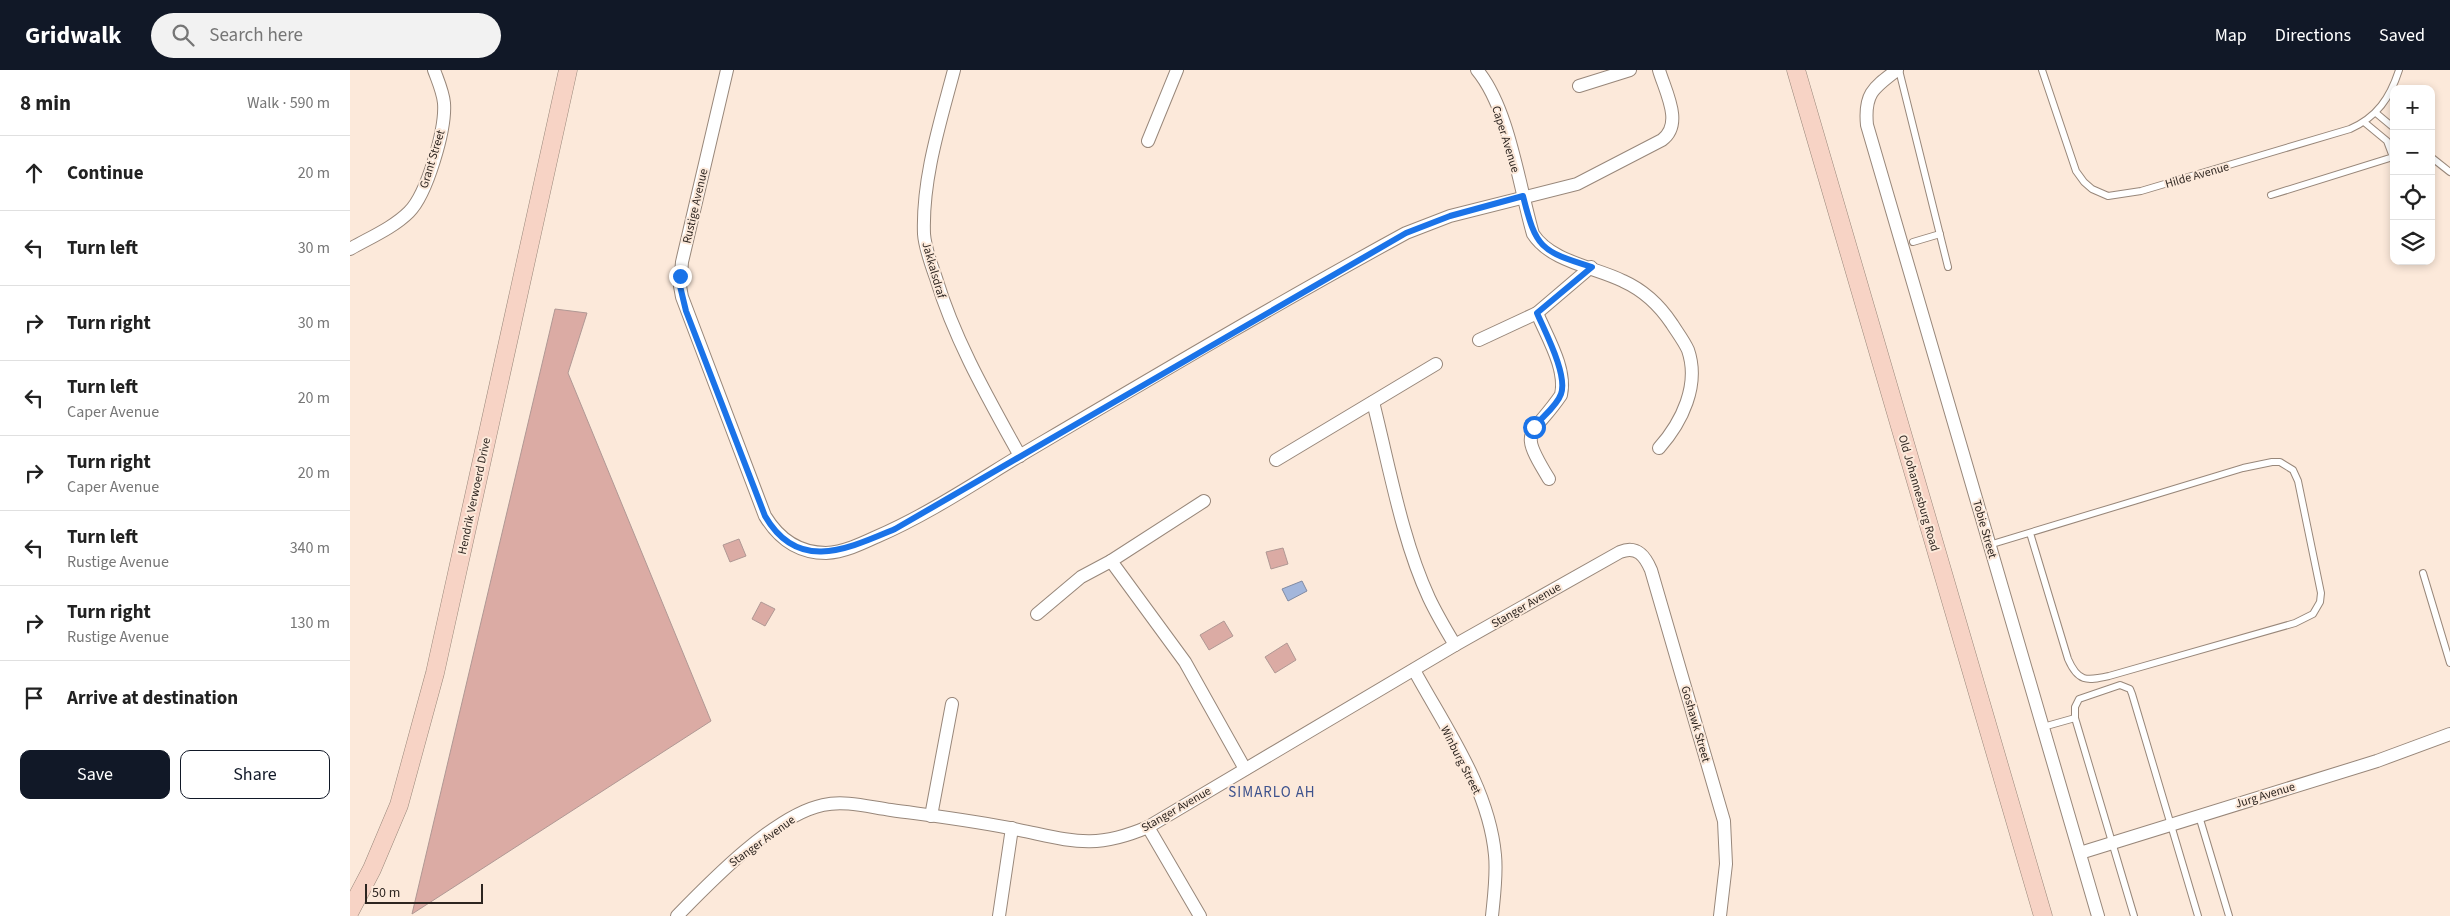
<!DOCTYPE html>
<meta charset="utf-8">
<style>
body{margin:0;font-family:"Source Sans 3",sans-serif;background:#f2f2f2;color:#222}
.controls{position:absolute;right:15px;top:15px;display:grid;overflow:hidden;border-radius:10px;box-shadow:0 2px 8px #0003}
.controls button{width:45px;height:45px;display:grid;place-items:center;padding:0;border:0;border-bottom:1px solid #e0e0e0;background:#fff;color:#222;font:25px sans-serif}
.scale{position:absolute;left:15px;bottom:12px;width:118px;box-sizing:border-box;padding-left:5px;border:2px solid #2d2520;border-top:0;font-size:14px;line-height:18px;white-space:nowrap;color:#2d2520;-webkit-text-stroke:4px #fce9da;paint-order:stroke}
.stop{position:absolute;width:15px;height:15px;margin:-11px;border:4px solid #1a73e8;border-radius:50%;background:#fff}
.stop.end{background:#1a73e8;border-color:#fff;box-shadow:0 1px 5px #0008}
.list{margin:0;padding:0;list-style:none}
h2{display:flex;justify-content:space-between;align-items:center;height:65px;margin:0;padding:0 20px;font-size:21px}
h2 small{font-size:16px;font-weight:400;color:#767676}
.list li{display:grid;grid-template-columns:32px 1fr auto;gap:15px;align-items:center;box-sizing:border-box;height:75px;padding:0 20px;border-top:1px solid #e0e0e0}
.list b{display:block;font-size:19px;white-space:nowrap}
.list p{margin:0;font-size:16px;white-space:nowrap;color:#767676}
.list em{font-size:16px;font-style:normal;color:#767676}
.actions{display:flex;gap:10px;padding:15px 20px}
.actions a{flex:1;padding:11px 0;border:1px solid #111827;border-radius:10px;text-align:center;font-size:18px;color:#111827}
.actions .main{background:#111827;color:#fff}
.icon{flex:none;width:28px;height:28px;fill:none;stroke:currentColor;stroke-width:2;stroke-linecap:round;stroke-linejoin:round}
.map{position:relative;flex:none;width:2100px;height:846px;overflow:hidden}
header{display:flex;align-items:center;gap:30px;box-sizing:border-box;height:70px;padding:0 25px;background:#111827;color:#fff}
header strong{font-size:24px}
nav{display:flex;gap:28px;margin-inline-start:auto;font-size:18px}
.search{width:350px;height:45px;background:#f2f2f2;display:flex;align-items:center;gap:12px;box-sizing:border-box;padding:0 18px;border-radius:28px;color:#767676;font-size:19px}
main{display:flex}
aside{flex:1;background:#fff}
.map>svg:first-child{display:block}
</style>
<header>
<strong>Gridwalk</strong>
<div class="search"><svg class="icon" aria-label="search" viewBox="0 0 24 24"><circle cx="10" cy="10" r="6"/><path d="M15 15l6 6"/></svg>Search here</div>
<nav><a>Map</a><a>Directions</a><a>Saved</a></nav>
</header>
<main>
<aside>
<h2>8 min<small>Walk · 590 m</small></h2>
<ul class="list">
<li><svg class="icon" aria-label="ahead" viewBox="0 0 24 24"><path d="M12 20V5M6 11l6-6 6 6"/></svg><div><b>Continue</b></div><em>20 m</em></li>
<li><svg class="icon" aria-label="left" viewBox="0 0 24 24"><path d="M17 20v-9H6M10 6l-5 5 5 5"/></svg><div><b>Turn left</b></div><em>30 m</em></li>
<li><svg class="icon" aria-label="right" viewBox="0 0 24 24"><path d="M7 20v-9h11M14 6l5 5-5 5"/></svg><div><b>Turn right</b></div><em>30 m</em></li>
<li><svg class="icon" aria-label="left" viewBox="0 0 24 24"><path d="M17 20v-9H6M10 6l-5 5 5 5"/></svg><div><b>Turn left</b><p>Caper Avenue</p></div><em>20 m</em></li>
<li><svg class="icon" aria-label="right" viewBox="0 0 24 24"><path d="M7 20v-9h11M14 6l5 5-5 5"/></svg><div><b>Turn right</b><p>Caper Avenue</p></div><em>20 m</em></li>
<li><svg class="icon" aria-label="left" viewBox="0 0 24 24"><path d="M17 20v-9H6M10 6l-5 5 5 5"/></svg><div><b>Turn left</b><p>Rustige Avenue</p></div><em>340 m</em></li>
<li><svg class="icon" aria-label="right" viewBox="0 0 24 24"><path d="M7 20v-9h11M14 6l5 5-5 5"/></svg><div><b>Turn right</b><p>Rustige Avenue</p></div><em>130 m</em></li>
<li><svg class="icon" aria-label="arrive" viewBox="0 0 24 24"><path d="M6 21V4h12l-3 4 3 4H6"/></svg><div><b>Arrive at destination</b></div></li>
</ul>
<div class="actions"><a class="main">Save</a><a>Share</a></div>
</aside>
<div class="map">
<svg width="2100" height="846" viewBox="0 0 2100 846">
<rect width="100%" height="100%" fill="#fce9da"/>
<path fill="#a3b6db" stroke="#808aa3" d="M952,511L957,521L938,531L932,519Z"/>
<g fill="#dbaba4" stroke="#b09894">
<path d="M205,239L237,243L218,303L361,651L62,844Z"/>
<path d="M389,469L396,486L380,492L373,475Z"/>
<path d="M933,478L938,494L921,499L916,482Z"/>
<path d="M411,532L425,539L415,556L402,549Z"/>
<path d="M874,551L883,566L859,580L850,565Z"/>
<path d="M937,573L946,590L925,603L915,587Z"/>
</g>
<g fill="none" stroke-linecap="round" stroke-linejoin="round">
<defs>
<g id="lane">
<path d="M1549,0L1598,197"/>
<path d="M1692,0L1726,101L1734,112L1742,119L1758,126L1791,121L2000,59C2027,47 2040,28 2049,0"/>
<path d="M2026,43L2044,58"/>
<path d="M2081,87L2100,102"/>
<path d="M1921,125L2043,87L2037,71L2014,52"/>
<path d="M1563,172L1590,164"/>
<path d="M1639,475C1724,449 1808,424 1893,398L1922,392H1930L1943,400L1948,411L1971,523L1970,532L1963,544L1945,553L1759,606C1736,611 1728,612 1718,589L1680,463"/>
<path d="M2073,503L2100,593"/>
<path d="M1693,657L1725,648"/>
<path d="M1849,746L1879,846"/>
<path d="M1784,846L1725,648V637L1729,629L1770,615L1780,619L1782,624L1848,846"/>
</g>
<g id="street">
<path d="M377,0L332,192L330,216L332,227L415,446C429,469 448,483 476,483C494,482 511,474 526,467C577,445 623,414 671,385C798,310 926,234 1056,163L1100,146L1227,114L1312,70C1334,54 1315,21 1309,0"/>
<path d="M604,0C590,53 572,109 574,164C575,178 581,194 586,208C605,271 638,328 670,386"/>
<path d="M1127,0C1159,38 1169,116 1183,164C1201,192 1245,197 1273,211C1293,220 1310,236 1322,254C1327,262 1334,271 1338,280C1350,315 1332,352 1309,378"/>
<path d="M1547,0C1523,18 1514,24 1517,55L1748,846"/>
<path d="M1229,16L1280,0"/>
<path d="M798,71L827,0"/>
<path d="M0,179C19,168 43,158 59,142C77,124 96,59 94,33C93,22 88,11 84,0"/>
<path d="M1187,243C1197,267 1217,299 1211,325C1181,369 1167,357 1199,409"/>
<path d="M1129,270L1187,243L1241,197"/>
<path d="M1023,332C1039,395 1052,470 1079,528C1087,545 1096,560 1105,575"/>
<path d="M926,390L1086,294"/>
<path d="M761,491L835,592L895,699"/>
<path d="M687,544L731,507L761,491L854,431"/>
<path d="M1064,600C1095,657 1139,718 1145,785C1147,805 1144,826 1142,846"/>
<path d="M581,746L602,634"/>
<path d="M798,757L850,846"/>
<path d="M1730,783L2027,691L2100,664"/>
<path d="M327,846C361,811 425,745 473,735C495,730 519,737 541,740C584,746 627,751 669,760C723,771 744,780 798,757L1105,575L1270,482C1287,475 1295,486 1301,500L1374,751L1376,794L1370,846"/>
<path d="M649,846L662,758"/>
</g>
<g id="secondary">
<path d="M1446,0L1693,846"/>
<path d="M0,841L22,799L49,735L85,603L218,0"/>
</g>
</defs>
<use href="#lane" stroke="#98877a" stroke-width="8"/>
<use href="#street" stroke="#98877a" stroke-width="14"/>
<use href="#secondary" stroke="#98877a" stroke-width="19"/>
<use href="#lane" stroke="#fff" stroke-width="6"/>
<use href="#street" stroke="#fff" stroke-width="12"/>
<use href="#secondary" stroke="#f7d3c5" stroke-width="18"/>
</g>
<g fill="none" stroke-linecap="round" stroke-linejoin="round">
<path stroke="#1a73e8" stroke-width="6" d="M330,206V216L336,241L415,446C448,503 497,479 545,459L1056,163L1100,146L1173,126C1186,178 1190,181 1242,197L1187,243C1195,262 1218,305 1211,324C1207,336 1192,347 1184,357"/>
</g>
<g text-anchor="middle" stroke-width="4" stroke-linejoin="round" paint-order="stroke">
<g font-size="12" fill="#2d2520" stroke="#fce9da">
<text transform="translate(1156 69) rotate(73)" y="4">Caper Avenue</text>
<text transform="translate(82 89) rotate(-73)" y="4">Grant Street</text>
<text transform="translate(1847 105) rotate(-16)" y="4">Hilde Avenue</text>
<text transform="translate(345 136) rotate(-77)" y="4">Rustige Avenue</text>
<text transform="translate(584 200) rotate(74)" y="4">Jakkalsdraf</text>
<text transform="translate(1569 423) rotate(74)" y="4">Old Johannesburg Road</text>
<text transform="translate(124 426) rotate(-78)" y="4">Hendrik Verwoerd Drive</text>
<text transform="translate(1635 459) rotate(74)" y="4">Tobie Street</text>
<text transform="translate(1176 535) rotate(-30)" y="4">Stanger Avenue</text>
<text transform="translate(1346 654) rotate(74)" y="4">Goshawk Street</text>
<text transform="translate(1111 690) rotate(63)" y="4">Winburg Street</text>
<text transform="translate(1915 725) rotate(-17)" y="4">Jurg Avenue</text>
<text transform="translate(826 739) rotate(-30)" y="4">Stanger Avenue</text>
<text transform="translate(412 771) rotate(-36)" y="4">Stanger Avenue</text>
</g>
<g font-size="15" letter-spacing="1" fill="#3d528d" stroke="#fce9da">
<text x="922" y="727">SIMARLO AH</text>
</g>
</g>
</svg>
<div class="controls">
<button>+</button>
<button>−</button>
<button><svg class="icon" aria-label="locate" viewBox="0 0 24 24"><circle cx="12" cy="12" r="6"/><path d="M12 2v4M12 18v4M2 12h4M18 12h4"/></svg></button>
<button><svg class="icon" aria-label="layers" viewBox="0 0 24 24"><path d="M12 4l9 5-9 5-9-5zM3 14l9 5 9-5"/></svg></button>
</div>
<div class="scale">50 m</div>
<div class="stop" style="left:1184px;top:357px"></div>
<div class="stop end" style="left:330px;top:206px"></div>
</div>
</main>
